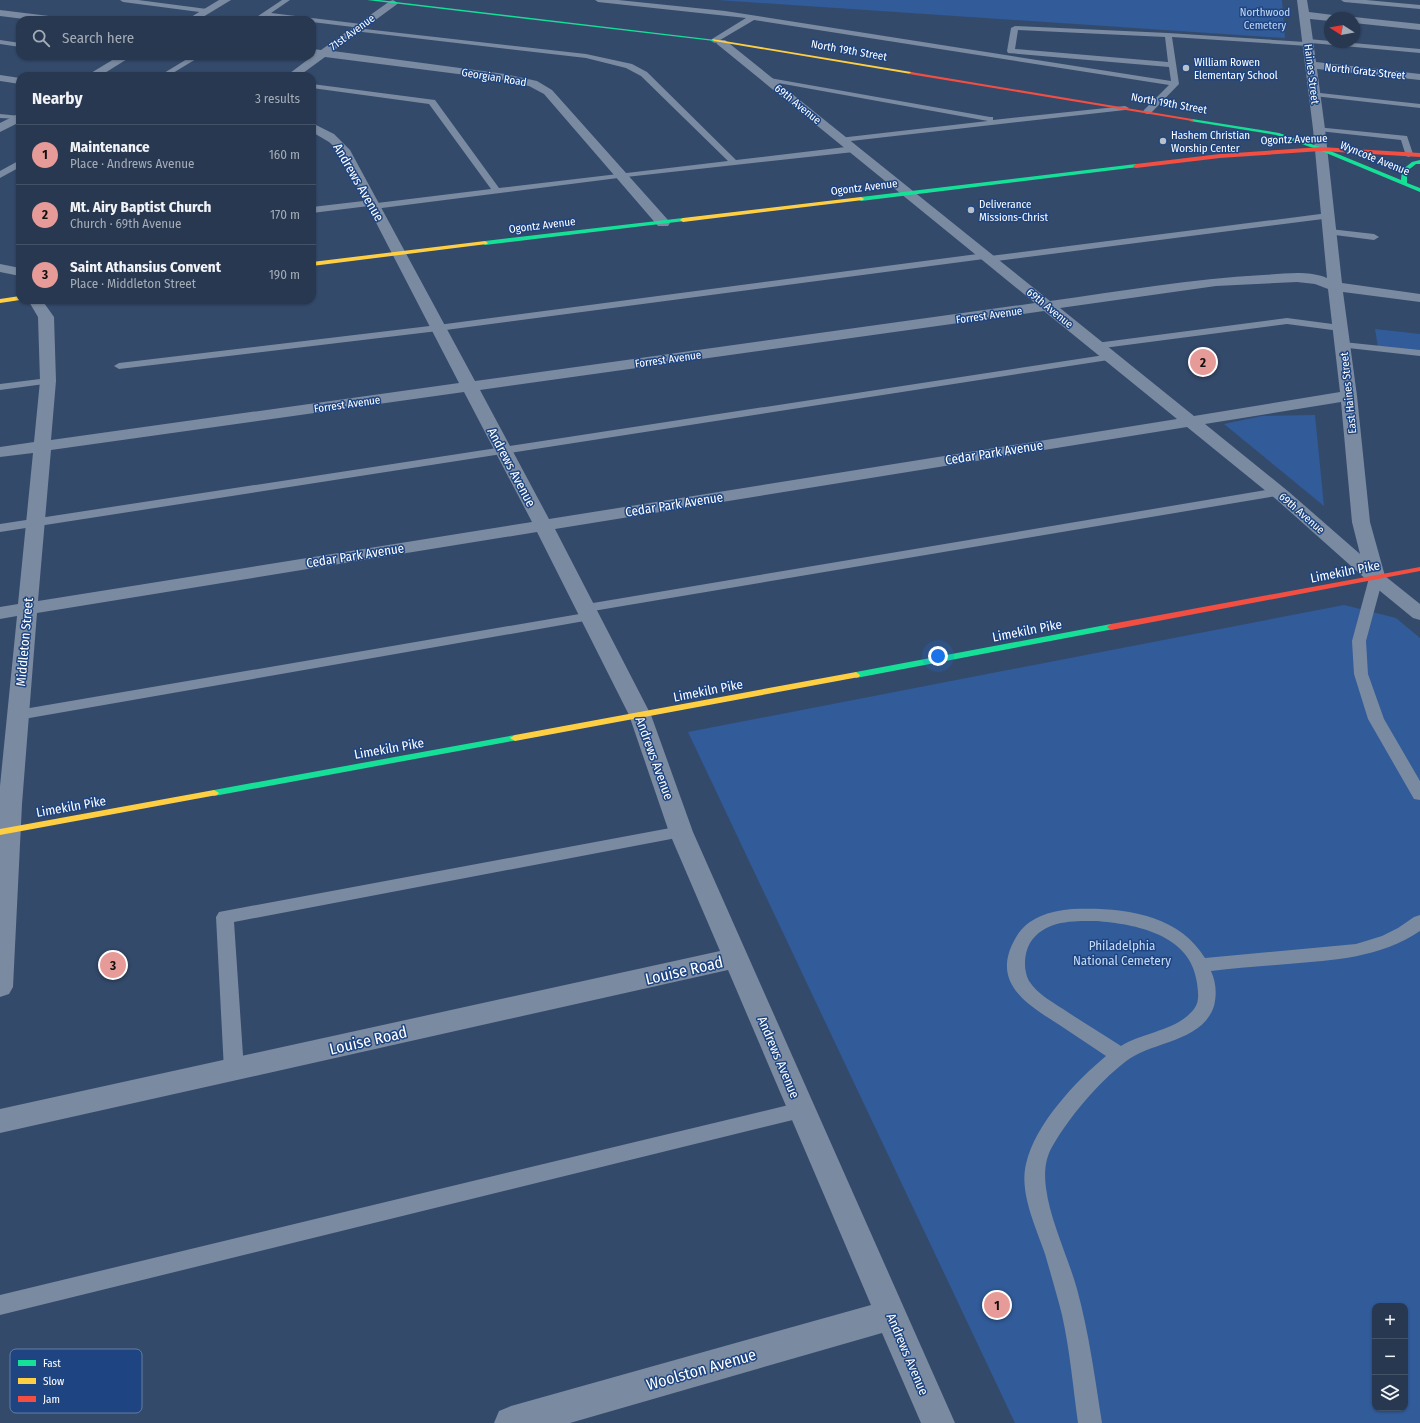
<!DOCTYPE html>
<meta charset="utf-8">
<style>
body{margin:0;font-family:"Fira Sans Condensed",sans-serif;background:#2f3f57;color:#f1f3f6}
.controls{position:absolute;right:12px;bottom:12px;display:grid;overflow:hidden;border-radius:8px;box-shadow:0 1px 3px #0004}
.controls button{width:36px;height:36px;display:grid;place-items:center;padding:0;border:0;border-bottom:1px solid #435267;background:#273850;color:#f1f3f6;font:20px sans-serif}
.compass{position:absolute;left:1324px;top:12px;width:36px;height:36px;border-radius:50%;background:#273850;box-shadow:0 1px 3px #0004;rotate:281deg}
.you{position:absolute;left:938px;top:656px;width:14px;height:14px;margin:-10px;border:3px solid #fff;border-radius:50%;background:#1a73e8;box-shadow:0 0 0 6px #1a73e833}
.badge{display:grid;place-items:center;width:26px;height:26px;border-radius:50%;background:#e69b98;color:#111;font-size:13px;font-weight:700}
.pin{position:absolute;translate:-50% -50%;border:2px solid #fff;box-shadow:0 1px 4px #0006}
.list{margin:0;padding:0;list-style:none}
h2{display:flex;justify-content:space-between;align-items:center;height:52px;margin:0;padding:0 16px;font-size:17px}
h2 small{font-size:13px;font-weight:400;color:#a4acb7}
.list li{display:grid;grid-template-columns:26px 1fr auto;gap:12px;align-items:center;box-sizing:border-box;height:60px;padding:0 16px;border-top:1px solid #435267}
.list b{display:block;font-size:15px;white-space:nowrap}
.list p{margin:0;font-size:13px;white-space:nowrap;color:#a4acb7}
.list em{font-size:13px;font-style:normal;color:#a4acb7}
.icon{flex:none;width:22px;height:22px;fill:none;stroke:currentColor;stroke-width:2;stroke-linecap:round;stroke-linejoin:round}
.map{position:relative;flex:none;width:1420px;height:1423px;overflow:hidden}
.search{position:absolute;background:#273850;box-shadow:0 1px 3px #0004;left:16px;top:16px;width:300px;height:44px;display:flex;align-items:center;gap:10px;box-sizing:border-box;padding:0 14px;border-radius:12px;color:#a4acb7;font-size:15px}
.panel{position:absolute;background:#273850;box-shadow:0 1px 3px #0004;left:16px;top:72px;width:300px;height:232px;border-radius:12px}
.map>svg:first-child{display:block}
</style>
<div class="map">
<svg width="1420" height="1423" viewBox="0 0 1420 1423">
<rect width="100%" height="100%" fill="#344a6b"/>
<g fill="#315b99" fill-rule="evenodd">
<path d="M717,0H1282L1285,38Z"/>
<path d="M1375,329L1420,334V352L1378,347Z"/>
<path d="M1315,415L1324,506L1224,424L1262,416Z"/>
<path d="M1344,605L1396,618L1420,638V1423H1015L688,732ZM1375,1306H1405V1408H1375Z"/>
</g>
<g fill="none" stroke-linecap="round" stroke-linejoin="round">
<g fill="#7a8aa1" fill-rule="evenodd">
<path d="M120,0H138L207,9L210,11L207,13L123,2Z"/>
<path d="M282,0H290L271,13L361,24L364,26L361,28L312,22V20H296L266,16L260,20H252Z"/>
<path d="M595,0H618L725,11L1171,81L1169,67L1008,53L1007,51L1011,28L1015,26L1168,33L1305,42V39H1308L1420,49V53L1311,43L1308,46L1172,37L1179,84L1150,114H1147L1143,112L1144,110L1169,85L754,20L715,43L711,41L712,39L746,18L598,2ZM1018,30L1165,37L1168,62L1015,49Z"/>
<path d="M1341,0H1366L1420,5V9L1344,2Z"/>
<path d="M356,28L586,54L632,64L647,72L736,160L854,146L858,149L854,152L626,177L374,209L369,206L312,213V207L372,200L377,203L491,189L429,104L312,88V84L435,100L499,188L728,161L641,76L626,68L586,58L354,31L352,30Z"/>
<path d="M0,40L20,43V47L0,44Z"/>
<path d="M100,56H118L127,59C121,63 106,60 100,56Z"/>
<path d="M192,56H201L168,76H159Z"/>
<path d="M764,77L990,117H993V120L1125,106L1129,108L1125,110L842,142L838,140L839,138L988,121L767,81H764Z"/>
<path d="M1311,92L1420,104V108L1314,96H1311Z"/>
<path d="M0,114L20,116V119L0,118Z"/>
<path d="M1316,127L1407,136L1413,154L1409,157L1406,156L1401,140L1319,131L1315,129Z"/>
<path d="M20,160V167L0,178V171Z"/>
<path d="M1328,213L1333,216L1331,218L989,262L984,259L438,331L119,369L114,366L119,363L438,325L985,253L990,256Z"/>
<path d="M1330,229L1374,234L1379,237L1374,240L1327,234L1325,232Z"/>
<path d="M1287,318L1340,325L1345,328L1340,331L1287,324L1096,349L1091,346L1096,343Z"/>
<path d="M1343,342L1420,350V356L1339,347L1338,345L1339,343Z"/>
<path d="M1111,354L1115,355L1116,357L1115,359L0,532V524Z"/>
<path d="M48,378L52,379L54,381L52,383L0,390V384Z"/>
<path d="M1278,488L1282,489L1284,492L1282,495L587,612L582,611L580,608L582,605L587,604Z"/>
<path d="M1376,574L1381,575L1383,578L1366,641L1368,674L1384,719L1420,781V800L1414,799L1368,719L1354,674L1352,641L1369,578L1371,575Z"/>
<path d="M591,612L596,613L598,616L596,619L18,720L13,718L10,715L13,712L18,710Z"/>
<path d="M681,826L687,828L689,832L687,836L234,922L244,1070L241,1076L234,1078L227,1076L224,1070L216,917L219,912Z"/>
<path d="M1072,909C1120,907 1178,913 1205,958L1356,944L1382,936L1398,928L1414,917L1420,915V931C1380,958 1334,960 1288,964C1262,966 1237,968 1211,971C1216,982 1217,994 1214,1006C1202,1043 1151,1041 1125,1062C1097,1084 1070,1116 1052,1147C1045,1159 1044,1174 1046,1188C1050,1220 1068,1257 1077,1289C1089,1333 1095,1378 1102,1423H1078C1073,1387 1070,1351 1062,1315C1057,1295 1051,1275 1045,1254C1036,1227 1019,1193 1026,1164C1035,1124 1076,1081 1106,1056C1090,1045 1074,1035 1058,1024C1025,1003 991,982 1015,939C1026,918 1049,911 1072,909ZM1096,921C1135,924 1191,934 1197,983C1198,992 1200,1001 1194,1009C1177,1031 1143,1032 1121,1046C1104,1035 1086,1024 1069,1013C1056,1004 1038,995 1029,981C1023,970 1024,953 1030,943C1045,920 1072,921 1096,921Z"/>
<path d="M801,1102L808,1104L811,1110L808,1116L801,1118L0,1315V1295Z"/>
</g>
<g fill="#7a8aa1" fill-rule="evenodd">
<path d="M219,0H231L198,20H186Z"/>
<path d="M393,0L398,3L396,5L333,51L505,74L537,81L552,90L668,220L670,223L668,226H658L544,94L529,86L505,80L325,57L299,76H286L314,55H312V49L321,50L390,1Z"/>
<path d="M1297,0H1307L1309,12L1333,15L1338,18H1330V21L1310,19L1316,62L1420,74V80L1317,69L1325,129L1342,283L1420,294V302L1343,292L1357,396L1370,522L1385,576L1420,604V620L1413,618L1369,582L1277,500L1187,427L555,529L651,715L693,832L955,1423H921L882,1333L570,1423H494L499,1411L511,1406L871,1305L728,970L0,1133V1109L720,951L669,832L629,715L537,532L37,613L22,804L13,987L9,994L0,997V786L17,616L0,619V607L18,604L33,453L0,457V447L34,442L40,381L38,317L28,300H42L54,317L56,381L51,440L459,383L339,151L329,142L312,132V123L334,134L350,150L475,381L1035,303L717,44L716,42L717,40H725L1050,301C1121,291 1192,279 1263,275C1284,274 1307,270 1327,278L1313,129ZM1297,282L1315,284L1328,289L1340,392L1194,416L1060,308L1216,286ZM1044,311L1177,419L549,519L480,390ZM464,392L532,522L38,601L51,450ZM1341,402L1352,522L1360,554L1289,492L1205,424Z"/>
<path d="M0,10L57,17L62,20H32L0,16Z"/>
<path d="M1354,17L1420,24V30L1354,23V18H1350Z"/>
<path d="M119,56H132L100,76H86Z"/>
<path d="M0,75L20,78V84L0,81Z"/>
<path d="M20,113V122L0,132V123Z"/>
<path d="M0,264L20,268V276L0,272Z"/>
</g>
<g fill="#16e098" fill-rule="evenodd">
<path d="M367,0H379L716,40L714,41Z"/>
<path d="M1192,119L1279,133L1323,148L1401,180L1402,170L1412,162L1420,160V164H1416L1407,171V183L1420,188V192L1319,150L1276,135L1190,121V119Z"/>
<path d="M1136,164L1138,165V167L861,201L858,199L861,197Z"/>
<path d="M683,218L686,220L685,221L485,245L482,243L485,241Z"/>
<path d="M1111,624L1115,627L1114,629L856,678L852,675L856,672Z"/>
<path d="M515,735L518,736L520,738L518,740L214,796L209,793L214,790Z"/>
</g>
<g fill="#ffcf43" fill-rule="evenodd">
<path d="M712,39L911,72L913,73L911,74L714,41Z"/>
<path d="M861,197L864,199L863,200L683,222L680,220L683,218Z"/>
<path d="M485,241L488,243L487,244L312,266V262Z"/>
<path d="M20,296V300L0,303V299Z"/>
<path d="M856,672L860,675L859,677L515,741L510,738L515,735Z"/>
<path d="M214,790L219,793L217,795L0,835V829Z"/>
</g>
<g fill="#f24e42" fill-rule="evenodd">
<path d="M911,72L1192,119L1194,120L1192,121L909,74Z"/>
<path d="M1321,147L1420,153V157L1321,151L1220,158L1136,168L1133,166L1136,164L1220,154Z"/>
<path d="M1420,567V571L1111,630L1107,627L1111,624Z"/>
</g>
</g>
<g fill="#b8c0cb" stroke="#1e4581" stroke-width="1.5">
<circle cx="1186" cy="68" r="4"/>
<circle cx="1163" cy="141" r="4"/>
<circle cx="971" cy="210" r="4"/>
</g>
<g text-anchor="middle" stroke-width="3" stroke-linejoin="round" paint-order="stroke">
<g font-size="11" fill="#c7dbf7" stroke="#1e4581">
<text x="1265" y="16">Northwood<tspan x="1265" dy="13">Cemetery</tspan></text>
</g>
<g font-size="11" fill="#fff" stroke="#1e4581">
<text transform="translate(352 32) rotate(-36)" y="4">71st Avenue</text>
<text transform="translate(849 50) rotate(10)" y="4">North 19th Street</text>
<text transform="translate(1365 71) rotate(6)" y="4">North Gratz Street</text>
<text transform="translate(1312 74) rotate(83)" y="4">Haines Street</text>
<text transform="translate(494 77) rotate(9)" y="4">Georgian Road</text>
<text transform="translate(1169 103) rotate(10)" y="4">North 19th Street</text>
<text transform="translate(798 104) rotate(39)" y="4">69th Avenue</text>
<text transform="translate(1294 139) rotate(-2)" y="4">Ogontz Avenue</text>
<text transform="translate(1375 158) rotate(22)" y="4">Wyncote Avenue</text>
<text transform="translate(864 187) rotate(-7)" y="4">Ogontz Avenue</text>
<text transform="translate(542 225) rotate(-7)" y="4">Ogontz Avenue</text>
<text transform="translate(1050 308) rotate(39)" y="4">69th Avenue</text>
<text transform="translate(989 315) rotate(-8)" y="4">Forrest Avenue</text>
<text transform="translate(668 359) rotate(-8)" y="4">Forrest Avenue</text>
<text transform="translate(1348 393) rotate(-96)" y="4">East Haines Street</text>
<text transform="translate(347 404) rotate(-8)" y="4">Forrest Avenue</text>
<text transform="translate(1302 513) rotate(41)" y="4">69th Avenue</text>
</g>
<g font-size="11" fill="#fff" stroke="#1e4581" text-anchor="start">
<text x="1194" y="66">William Rowen<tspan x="1194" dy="13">Elementary School</tspan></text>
<text x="1171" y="139">Hashem Christian<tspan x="1171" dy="13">Worship Center</tspan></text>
<text x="979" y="208">Deliverance<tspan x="979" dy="13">Missions-Christ</tspan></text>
</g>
<g font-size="13" fill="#fff" stroke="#1e4581">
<text transform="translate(359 182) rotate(60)" y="5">Andrews Avenue</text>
<text transform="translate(994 452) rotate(-9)" y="5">Cedar Park Avenue</text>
<text transform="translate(512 467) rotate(62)" y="5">Andrews Avenue</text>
<text transform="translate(674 504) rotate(-9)" y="5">Cedar Park Avenue</text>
<text transform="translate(355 555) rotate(-9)" y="5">Cedar Park Avenue</text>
<text transform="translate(1345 571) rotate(-11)" y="5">Limekiln Pike</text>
<text transform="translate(1027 630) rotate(-11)" y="5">Limekiln Pike</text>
<text transform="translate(24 642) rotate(-85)" y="5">Middleton Street</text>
<text transform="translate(708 690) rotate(-11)" y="5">Limekiln Pike</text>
<text transform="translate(389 748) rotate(-10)" y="5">Limekiln Pike</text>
<text transform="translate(655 758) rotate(70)" y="5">Andrews Avenue</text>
<text transform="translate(71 806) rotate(-10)" y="5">Limekiln Pike</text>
<text transform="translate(779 1057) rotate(67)" y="5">Andrews Avenue</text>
<text transform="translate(908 1354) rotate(67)" y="5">Andrews Avenue</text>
</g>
<g font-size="13" fill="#c7dbf7" stroke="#1e4581">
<text x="1122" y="950">Philadelphia<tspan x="1122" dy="15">National Cemetery</tspan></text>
</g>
<g font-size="16" fill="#fff" stroke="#1e4581">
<text transform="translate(684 970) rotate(-13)" y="6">Louise Road</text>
<text transform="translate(368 1040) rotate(-13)" y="6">Louise Road</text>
<text transform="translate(701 1369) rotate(-16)" y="6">Woolston Avenue</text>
</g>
</g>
<rect x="10" y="1349" width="132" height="64" rx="6" fill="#1e4581" stroke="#627da7" stroke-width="1"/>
<rect x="18" y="1360" width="18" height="6" fill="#16e098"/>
<rect x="18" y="1378" width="18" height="6" fill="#ffcf43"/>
<rect x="18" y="1396" width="18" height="6" fill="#f24e42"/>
<g font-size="11" fill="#fff">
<text x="43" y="1367">Fast</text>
<text x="43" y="1385">Slow</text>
<text x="43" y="1403">Jam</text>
</g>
</svg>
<div class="controls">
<button>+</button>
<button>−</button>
<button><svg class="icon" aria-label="layers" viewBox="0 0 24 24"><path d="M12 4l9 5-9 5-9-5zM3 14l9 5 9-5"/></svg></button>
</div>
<svg class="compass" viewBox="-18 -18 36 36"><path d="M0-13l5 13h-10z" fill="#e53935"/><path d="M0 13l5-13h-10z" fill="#a4acb7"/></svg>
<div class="you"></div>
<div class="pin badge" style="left:997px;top:1305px">1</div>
<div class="pin badge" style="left:1203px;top:362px">2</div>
<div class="pin badge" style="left:113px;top:965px">3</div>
<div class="search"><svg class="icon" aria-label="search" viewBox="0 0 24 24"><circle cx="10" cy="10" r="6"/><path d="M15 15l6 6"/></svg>Search here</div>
<section class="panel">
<h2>Nearby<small>3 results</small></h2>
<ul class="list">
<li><span class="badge">1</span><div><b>Maintenance</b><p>Place · Andrews Avenue</p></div><em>160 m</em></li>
<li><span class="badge">2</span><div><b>Mt. Airy Baptist Church</b><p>Church · 69th Avenue</p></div><em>170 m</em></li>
<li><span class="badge">3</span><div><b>Saint Athansius Convent</b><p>Place · Middleton Street</p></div><em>190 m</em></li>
</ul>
</section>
</div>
